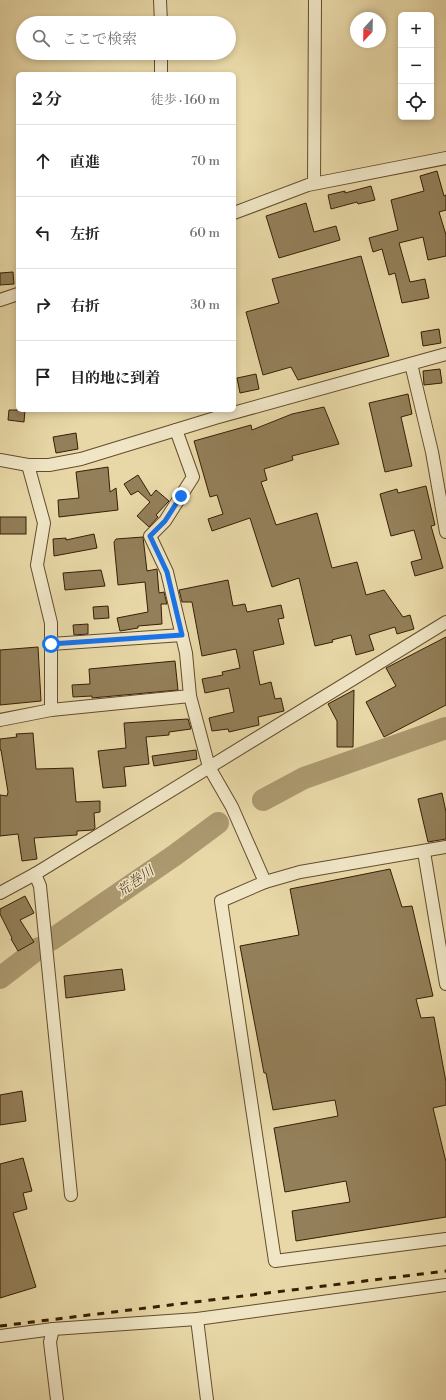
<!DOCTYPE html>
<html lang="ja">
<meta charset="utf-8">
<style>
body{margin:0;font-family:"Libre Bodoni","Noto Serif JP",serif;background:#f6f6f6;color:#222}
.controls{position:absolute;right:12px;top:12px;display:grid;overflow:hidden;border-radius:6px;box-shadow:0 2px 6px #0003}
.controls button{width:36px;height:36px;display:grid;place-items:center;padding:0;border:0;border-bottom:1px solid #e0e0e0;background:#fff;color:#222;font:20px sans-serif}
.compass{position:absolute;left:350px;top:12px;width:36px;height:36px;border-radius:50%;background:#fff;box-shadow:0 2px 6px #0003;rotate:202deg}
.stop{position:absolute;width:12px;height:12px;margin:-9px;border:3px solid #1a73e8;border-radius:50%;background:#fff}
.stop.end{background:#1a73e8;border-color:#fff;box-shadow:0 1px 4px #0008}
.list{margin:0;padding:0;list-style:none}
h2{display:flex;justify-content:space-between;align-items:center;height:52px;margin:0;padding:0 16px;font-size:17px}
h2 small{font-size:13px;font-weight:400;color:#767676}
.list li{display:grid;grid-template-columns:26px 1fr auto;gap:12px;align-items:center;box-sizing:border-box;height:72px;padding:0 16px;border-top:1px solid #e0e0e0}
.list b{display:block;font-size:15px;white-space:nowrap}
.list em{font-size:13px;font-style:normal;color:#767676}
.icon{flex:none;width:22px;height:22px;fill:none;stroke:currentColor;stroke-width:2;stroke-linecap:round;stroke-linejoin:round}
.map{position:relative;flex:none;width:446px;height:1400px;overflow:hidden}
.search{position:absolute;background:#fff;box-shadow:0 2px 6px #0003;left:16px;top:16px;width:220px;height:44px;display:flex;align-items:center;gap:10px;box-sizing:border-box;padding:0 14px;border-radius:22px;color:#767676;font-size:15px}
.panel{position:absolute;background:#fff;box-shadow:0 2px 6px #0003;left:16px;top:72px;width:220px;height:340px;border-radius:6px}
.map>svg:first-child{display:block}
</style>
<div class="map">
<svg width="446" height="1400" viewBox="0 0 446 1400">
<rect width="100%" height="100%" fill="#e8d8a7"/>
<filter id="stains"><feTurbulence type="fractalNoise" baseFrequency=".005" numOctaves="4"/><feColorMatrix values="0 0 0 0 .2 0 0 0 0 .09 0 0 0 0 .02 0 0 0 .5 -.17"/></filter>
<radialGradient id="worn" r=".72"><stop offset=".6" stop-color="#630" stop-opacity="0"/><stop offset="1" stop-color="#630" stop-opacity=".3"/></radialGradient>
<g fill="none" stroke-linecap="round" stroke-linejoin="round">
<g stroke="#ac9970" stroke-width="22">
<path d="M263,800L304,778L446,728"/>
<path d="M51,940L175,855L218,823"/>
<path d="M0,978L39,948"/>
</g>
</g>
<g fill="#937f59" stroke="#371f04">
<path d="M437,171L444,196L446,195V210L439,212L446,235V256L428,260L423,237L399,243L410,282L425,279L429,298L402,303L395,273L389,275L382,249L373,252L369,238L398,230L391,200L424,191L420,176Z"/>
<path d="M371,186L375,200L358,204L357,202L331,209L328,195L345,191V193Z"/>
<path d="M306,203L314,232L336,226L340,240L279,258L266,216Z"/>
<path d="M361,256L389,356L298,380L291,367L263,375L246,312L279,303L272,279Z"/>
<path d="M13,272L14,284L0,285V273Z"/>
<path d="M439,329L441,343L423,346L421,332Z"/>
<path d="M440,369L442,383L424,385L423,371Z"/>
<path d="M256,374L259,389L240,393L237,378Z"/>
<path d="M408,394L412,414L401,417L412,466L385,472L369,403Z"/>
<path d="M324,407L339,444L292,456L293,460L264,469L267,480L261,482L276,525L317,513L332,568L357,562L366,595L384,590L403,617L410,615L414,629L397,634L395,627L369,635L374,650L356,655L351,635L332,640L333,642L315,646L299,578L272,587L250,518L212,531L208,519L223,514L217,495L210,497L194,441L251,425L252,430L292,414Z"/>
<path d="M9,410H25L24,422L8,420Z"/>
<path d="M76,433L78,449L56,453L53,437Z"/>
<path d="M108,467L110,492L116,488L118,510L59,517L58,500L79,498L76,472Z"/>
<path d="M138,475L151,496L156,490L169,501L156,515L158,517L149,527L137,516L150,502L138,491L131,495L124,484Z"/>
<path d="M426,486L435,525L431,526L443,568L415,576L411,562L422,559L414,530L391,536L380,494L397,489L398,493Z"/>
<rect x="0" y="517" width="26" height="17"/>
<path d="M94,534L97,548L54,556L53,539L66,538V540Z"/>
<path d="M143,537L147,571L157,569L159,593L164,592L167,604H161L162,624L138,626V628L120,631L117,618L148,612L145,582L118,585L114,542L116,539Z"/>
<path d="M101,570L105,586L65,590L63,573Z"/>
<path d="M228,580L233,606L245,604L247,612L281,605L284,618L278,619L284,644L253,651L260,685L271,682L275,699L281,698L284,711L258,717L259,725L229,732L228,729L212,731L209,718L234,712L229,688L205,693L202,679L223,675L222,672L240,668L236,649L202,656L192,602H182L179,590Z"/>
<path d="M108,606L109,618L94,619L93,607Z"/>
<path d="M88,624V634L74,635L73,625Z"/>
<path d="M446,637V705L384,737L366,702L396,686L386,668Z"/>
<path d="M38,647L41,701L0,705V650Z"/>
<path d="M175,661L178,690L92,698V696L73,697L72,685L90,684L89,669Z"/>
<path d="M354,690L353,747H337V721L328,704Z"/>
<path d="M188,719L191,729L169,732V735L146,737L149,764L124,767L126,786L103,788L98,751L126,748L124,723Z"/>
<path d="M33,733L36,769L73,768L76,802L100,801V812L94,813L95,828L93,830L77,831V835L34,838L37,859L22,861L18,834L0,836V795L7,796L8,792L1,750H0V739L17,737L16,734Z"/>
<path d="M196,750L197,759L154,766L152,756Z"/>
<path d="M442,793L446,812V839L428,842L418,799Z"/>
<path d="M390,869L402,907L412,906L433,996L416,999L421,1018L434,1017L446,1082V1105L433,1108L446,1162V1217L296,1241L292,1211L350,1202L346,1181L285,1192L274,1128L338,1116L335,1100L273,1110L266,1073H264L240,946L299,935L290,889Z"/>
<path d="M25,896L34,913L20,920L34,942L18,951L11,939L12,938L0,914V909Z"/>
<path d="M122,969L125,990L66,998L64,976Z"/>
<path d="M22,1091L26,1121L0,1125V1095Z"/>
<path d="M23,1158L32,1191L23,1193L27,1209L13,1213L36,1287L0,1298V1164Z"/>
</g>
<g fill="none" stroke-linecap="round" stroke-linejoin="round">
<defs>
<g id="minor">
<path d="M160,0L161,23"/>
<path d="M161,53V74"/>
<path d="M314,183L315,0"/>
<path d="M234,213L308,185L446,158"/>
<path d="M0,300L18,294"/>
<path d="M411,364L432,452L446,532"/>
<path d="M176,430L193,477L165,521L150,536L167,572L186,653L190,696L209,767L232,807L265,882"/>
<path d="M0,460L28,465H49L81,459L215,418L446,354"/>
<path d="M51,644L182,635"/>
<path d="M51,710L190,696"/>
<path d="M0,720L51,710V623L37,565L44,523L28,465"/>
<path d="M446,847L300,872L265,882L221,901L275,1261L446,1239"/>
<path d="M424,852L446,984"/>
<path d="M35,874L40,886L71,1195"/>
<path d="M0,893L35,874L446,622"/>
<path d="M197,1319L207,1400"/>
<path d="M53,1329L50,1342L57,1400"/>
<path d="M0,1336L53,1329L197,1319L446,1285"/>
</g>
</defs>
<use href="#minor" stroke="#634d2d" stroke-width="14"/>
<use href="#minor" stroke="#f0e6c6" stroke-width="12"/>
<path stroke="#371f04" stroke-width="3" stroke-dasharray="7 7" stroke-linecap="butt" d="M0,1326L446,1271"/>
</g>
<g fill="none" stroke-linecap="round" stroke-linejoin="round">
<path stroke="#1a73e8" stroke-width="5" d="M51,644L182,635L167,572L150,536L165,521L181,496"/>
</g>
<g text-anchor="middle" stroke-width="3" stroke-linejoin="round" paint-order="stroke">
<g font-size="14" font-style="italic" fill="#604a2a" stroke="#f0e6c6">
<text transform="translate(135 881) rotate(-35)" y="5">荒巻川</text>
</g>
</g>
<rect width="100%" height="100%" filter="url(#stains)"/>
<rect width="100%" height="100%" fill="url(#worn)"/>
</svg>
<div class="controls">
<button>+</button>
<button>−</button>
<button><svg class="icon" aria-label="locate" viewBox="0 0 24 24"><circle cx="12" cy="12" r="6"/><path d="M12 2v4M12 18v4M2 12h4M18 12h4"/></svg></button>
</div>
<svg class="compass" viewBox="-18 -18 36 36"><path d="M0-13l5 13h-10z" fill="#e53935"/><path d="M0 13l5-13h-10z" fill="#767676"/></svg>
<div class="stop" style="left:51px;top:644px"></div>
<div class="stop end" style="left:181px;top:496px"></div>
<div class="search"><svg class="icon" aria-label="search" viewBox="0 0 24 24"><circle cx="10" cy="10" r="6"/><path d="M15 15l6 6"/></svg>ここで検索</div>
<section class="panel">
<h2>2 分<small>徒歩 · 160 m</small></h2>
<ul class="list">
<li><svg class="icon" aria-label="ahead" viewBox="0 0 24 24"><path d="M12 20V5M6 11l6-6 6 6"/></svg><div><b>直進</b></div><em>70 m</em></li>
<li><svg class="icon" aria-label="left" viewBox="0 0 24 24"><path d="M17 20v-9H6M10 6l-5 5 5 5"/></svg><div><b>左折</b></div><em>60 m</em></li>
<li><svg class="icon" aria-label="right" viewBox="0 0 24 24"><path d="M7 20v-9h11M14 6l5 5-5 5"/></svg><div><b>右折</b></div><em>30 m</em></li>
<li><svg class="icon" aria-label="arrive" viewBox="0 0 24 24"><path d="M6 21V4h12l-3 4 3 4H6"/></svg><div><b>目的地に到着</b></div></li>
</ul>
</section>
</div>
